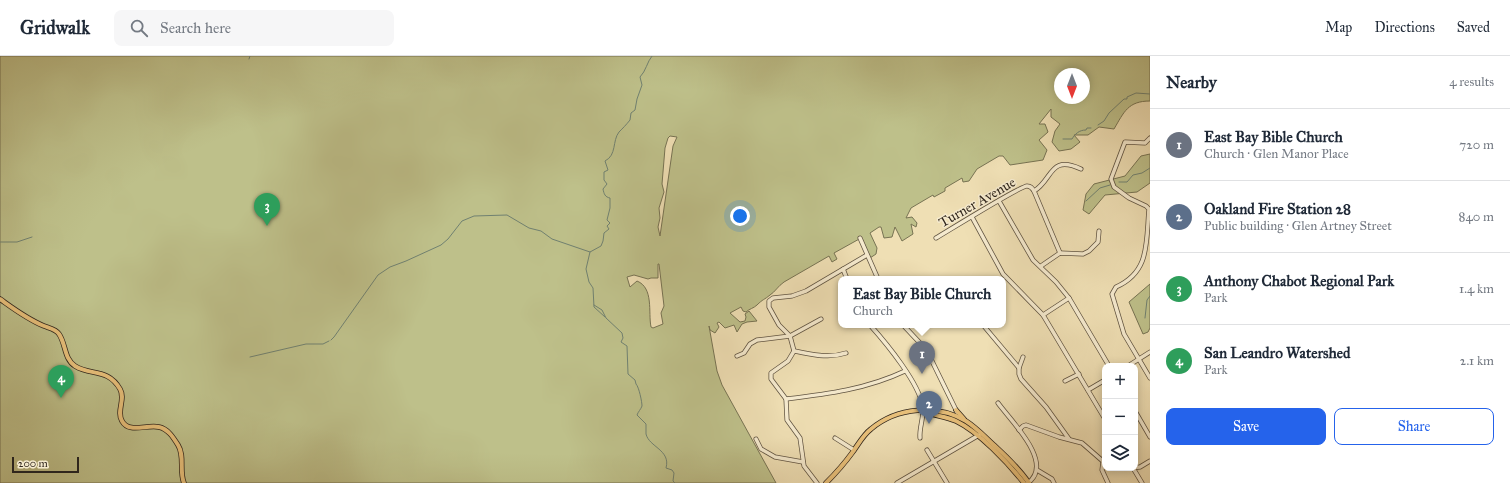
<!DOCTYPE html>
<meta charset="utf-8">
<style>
body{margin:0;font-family:"IM FELL Great Primer",serif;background:#f6f6f7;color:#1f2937}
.controls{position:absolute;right:12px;bottom:12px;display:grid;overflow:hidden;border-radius:8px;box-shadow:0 2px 10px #0003}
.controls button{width:36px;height:36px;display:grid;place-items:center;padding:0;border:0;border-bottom:1px solid #e0e1e3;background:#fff;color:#1f2937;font:20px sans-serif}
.compass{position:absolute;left:1054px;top:12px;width:36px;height:36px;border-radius:50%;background:#fff;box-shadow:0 2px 10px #0003;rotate:180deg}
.scale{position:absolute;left:12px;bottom:10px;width:67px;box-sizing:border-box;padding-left:4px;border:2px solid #30261c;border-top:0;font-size:11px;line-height:14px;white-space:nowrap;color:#30261c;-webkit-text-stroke:3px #f5eace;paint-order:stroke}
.you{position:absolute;left:740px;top:160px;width:14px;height:14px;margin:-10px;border:3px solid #fff;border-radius:50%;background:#1a73e8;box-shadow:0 0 0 6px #1a73e833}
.badge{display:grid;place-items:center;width:26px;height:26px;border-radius:50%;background:#2563eb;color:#fff;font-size:13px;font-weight:700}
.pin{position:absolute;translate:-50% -33px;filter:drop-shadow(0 1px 2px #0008)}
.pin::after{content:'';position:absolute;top:21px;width:14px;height:12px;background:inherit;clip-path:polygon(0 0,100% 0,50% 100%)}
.popup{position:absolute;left:838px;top:220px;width:168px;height:52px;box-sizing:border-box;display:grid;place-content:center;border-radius:8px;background:#fff;filter:drop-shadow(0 1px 3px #0005);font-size:13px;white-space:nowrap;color:#747a83}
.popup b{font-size:15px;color:#1f2937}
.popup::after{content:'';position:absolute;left:50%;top:100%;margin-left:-8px;border:8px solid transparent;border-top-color:#fff}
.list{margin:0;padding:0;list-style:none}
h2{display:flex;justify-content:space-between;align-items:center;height:52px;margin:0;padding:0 16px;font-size:17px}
h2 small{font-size:13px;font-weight:400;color:#747a83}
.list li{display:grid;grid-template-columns:26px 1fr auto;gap:12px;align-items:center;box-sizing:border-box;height:72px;padding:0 16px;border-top:1px solid #e0e1e3}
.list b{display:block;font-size:15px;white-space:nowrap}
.list p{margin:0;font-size:13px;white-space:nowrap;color:#747a83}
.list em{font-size:13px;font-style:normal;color:#747a83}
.actions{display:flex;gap:8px;padding:12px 16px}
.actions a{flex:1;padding:9px 0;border:1px solid #2563eb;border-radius:8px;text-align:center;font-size:14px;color:#2563eb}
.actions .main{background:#2563eb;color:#fff}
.icon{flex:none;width:22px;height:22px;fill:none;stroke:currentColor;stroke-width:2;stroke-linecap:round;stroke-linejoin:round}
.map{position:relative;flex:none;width:1150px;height:427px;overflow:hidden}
header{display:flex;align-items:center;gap:24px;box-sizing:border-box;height:56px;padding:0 20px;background:#fff;border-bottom:1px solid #e0e1e3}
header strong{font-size:19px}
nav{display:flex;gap:22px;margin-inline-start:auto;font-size:14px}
.search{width:280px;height:36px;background:#f6f6f7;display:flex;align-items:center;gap:10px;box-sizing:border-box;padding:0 14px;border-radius:8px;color:#747a83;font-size:15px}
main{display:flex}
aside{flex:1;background:#fff}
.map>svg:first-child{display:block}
</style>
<header>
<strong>Gridwalk</strong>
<div class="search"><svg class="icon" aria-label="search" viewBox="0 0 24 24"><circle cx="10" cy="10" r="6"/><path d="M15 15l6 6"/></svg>Search here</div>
<nav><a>Map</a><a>Directions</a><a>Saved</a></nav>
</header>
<main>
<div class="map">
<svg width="1150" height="427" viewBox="0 0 1150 427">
<rect width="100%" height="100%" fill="#efdfb4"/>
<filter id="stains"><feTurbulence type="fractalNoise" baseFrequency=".005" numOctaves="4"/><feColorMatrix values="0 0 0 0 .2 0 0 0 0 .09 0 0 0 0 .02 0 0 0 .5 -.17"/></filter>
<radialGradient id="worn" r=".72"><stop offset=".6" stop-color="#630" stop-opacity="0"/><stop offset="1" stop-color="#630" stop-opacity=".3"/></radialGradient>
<g fill="#bec08a" stroke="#777353" fill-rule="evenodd">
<path d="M0,0H1150V45C1128,45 1124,56 1114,73L1099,71L1088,79H1074L1080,86L1071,93L1059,95L1052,86L1055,75L1060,68L1051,61V53L1039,68H1045L1048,76L1039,84L1047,94L1043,104L1010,109L1003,100H999L977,113L969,125L963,126L962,122L945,132V135L934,141L933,139L911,152L906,162L912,161L917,167L916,171L911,168L913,178L902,185L895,171L892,181L884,182L881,171H879L870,177L877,192L876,198L870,202L861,182L834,197L837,203L832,206L829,200L784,226C778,230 775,236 770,239C764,244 763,243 757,249C754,252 749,253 746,256L743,255L741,251L730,257L740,266L745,265L746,261L745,258L749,255L757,265L747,266L742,268L737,276L734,269L725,272L719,266L717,267L719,271L715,277L710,274L709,270L717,315L722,329L776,427H0ZM1060,18H1084V42H1060ZM670,80L677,81L673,90L660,180L658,171L660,162L659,152L664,136L662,128L665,92L668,82ZM658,208H659L664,250L661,257L663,268L653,272L651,271C648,256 654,232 637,225L630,231L627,221L634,219L648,223L651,222H658Z"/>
<path d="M1150,98V127L1137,136L1105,139L1089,158L1083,154L1086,138L1094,128L1125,120L1141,100Z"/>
<path d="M1150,228V272L1148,276L1143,278L1129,246Z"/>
</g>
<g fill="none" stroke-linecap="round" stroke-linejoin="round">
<g stroke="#708171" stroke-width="1">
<path d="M249,3L250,0"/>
<path d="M1098,69L1104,65L1109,57L1124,43H1127V41L1136,37L1150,38"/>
<path d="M1063,83H1072C1075,78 1079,74 1086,74L1087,72H1091"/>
<path d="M1119,126H1127L1133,119L1142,117L1150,112"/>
<path d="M1086,145L1100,132L1110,129"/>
<path d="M0,186H17L32,181"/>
<path d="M590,196L586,213L589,226L593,232L594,251L605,261"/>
<path d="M594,249L602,254L606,262L622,277L623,282L621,286L627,290L628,318L635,324L636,328C639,331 642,346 642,350C641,353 638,356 637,359L646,368C646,371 646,375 646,378C649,391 671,394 666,412L672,414L674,417L673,425L675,427"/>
<path d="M1145,262L1147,244L1150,240"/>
<path d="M331,284L334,281L378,219L390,211L406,205L441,189L448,183L462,165L474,160L507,159L529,172L541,175L552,183L590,196L601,190L603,185L604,177L609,173L607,170L610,167L607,164L610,152V142C605,141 604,138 603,133L607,128L604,124V116L608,114L605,105C617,99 612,85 619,76C623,72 626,69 630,64L631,57L635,54L637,43L642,29L640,21C646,15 647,6 652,0"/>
<path d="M250,301L306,288H323L329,285"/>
</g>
<defs>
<g id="minor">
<path d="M1150,82L1145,87L1125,86L1111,123L1114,131L1129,142L1146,150L1149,153C1146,187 1150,216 1116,231L1112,238L1124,278L1150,322"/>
<path d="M1034,135C1053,124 1049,98 1081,113"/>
<path d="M999,145L1033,204L1056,226L1069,242L1109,310"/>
<path d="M972,161L1003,218L1043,259L1105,363"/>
<path d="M860,182L878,223"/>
<path d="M936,182C948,175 1020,130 1027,130C1031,130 1032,132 1034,135L1060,197"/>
<path d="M1041,210L1060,197L1083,198L1089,195L1098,186L1099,175"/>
<path d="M843,213L847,223"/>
<path d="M1043,259L1069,242"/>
<path d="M870,269C887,288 919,327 923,351C924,361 919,372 920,382"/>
<path d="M903,269L920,287L929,299L957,356"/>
<path d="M983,269L1019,312V318L1021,323L1046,351L1069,383"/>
<path d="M794,295C811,298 828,303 846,297"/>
<path d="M737,300L744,297L750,288L757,284L790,280L821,263"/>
<path d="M1128,310L1150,296"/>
<path d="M1019,312L1023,301"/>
<path d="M1065,325L1079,318"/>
<path d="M1088,334L1105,324"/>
<path d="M786,343C828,338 867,333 905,315"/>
<path d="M998,347C1011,365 1055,407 1028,427"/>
<path d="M1135,355L1150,381"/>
<path d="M1019,374L1023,370L1026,369L1059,381L1082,387L1105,407"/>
<path d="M835,382L854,394"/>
<path d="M756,383L761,393L775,401L803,406"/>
<path d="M927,394L947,427"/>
<path d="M1103,406L1102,414L1108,427"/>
<path d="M1130,412L1140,411L1150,405"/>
<path d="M1133,412L1142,427"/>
<path d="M1037,414L1052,423L1054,427"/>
<path d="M817,427L804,410L800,382L787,364L786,343L771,323V317L788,305L794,295L790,280L779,269L769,251V245L773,242L792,240L806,235L867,199"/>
<path d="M897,427L979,379"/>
</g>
<g id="major">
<path d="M0,243C14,253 27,263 44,270C49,272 56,273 59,278C66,288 64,303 75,310C91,320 108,312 120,333C126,343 116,355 122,365C129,378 147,368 159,371C168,373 173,381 178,389C185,400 179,415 184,427"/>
<path d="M956,354L964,363"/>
<path d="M923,355C934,360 945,360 956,365C979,376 1008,407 1024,427"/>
<path d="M826,427C835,418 844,408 852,397C858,389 863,379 871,373C897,351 937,348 966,365C977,372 986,382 996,391C1008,402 1020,414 1029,427"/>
</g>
</defs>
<use href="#minor" stroke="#605442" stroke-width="5"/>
<use href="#major" stroke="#30261c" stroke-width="5.5"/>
<use href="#minor" stroke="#f5eace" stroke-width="3.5"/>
<use href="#major" stroke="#e8c07a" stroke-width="4"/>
</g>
<g text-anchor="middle" stroke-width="3" stroke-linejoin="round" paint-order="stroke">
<g font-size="14" fill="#30261c" stroke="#f5eace">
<text transform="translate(977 146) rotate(-30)" y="5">Turner Avenue</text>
</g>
</g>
<rect width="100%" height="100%" filter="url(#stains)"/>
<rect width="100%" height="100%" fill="url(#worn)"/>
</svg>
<div class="controls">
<button>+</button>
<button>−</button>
<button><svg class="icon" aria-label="layers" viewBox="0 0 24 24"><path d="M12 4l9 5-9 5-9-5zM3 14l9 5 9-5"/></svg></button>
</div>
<svg class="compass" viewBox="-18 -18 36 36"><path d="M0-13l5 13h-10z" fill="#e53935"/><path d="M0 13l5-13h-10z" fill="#747a83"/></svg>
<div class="scale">200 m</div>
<div class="you"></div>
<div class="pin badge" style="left:922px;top:318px;background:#6b7280">1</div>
<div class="popup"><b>East Bay Bible Church</b>Church</div>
<div class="pin badge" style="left:929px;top:368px;background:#5c6f8a">2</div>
<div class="pin badge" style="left:267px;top:170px;background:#2e9e5b">3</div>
<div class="pin badge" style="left:61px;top:342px;background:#2e9e5b">4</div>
</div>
<aside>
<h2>Nearby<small>4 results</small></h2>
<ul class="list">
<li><span class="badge" style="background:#6b7280">1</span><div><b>East Bay Bible Church</b><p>Church · Glen Manor Place</p></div><em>720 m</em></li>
<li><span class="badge" style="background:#5c6f8a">2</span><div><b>Oakland Fire Station 28</b><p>Public building · Glen Artney Street</p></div><em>840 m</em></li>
<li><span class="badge" style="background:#2e9e5b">3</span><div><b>Anthony Chabot Regional Park</b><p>Park</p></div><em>1.4 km</em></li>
<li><span class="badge" style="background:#2e9e5b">4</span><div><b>San Leandro Watershed</b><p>Park</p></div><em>2.1 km</em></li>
</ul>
<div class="actions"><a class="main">Save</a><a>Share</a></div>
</aside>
</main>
